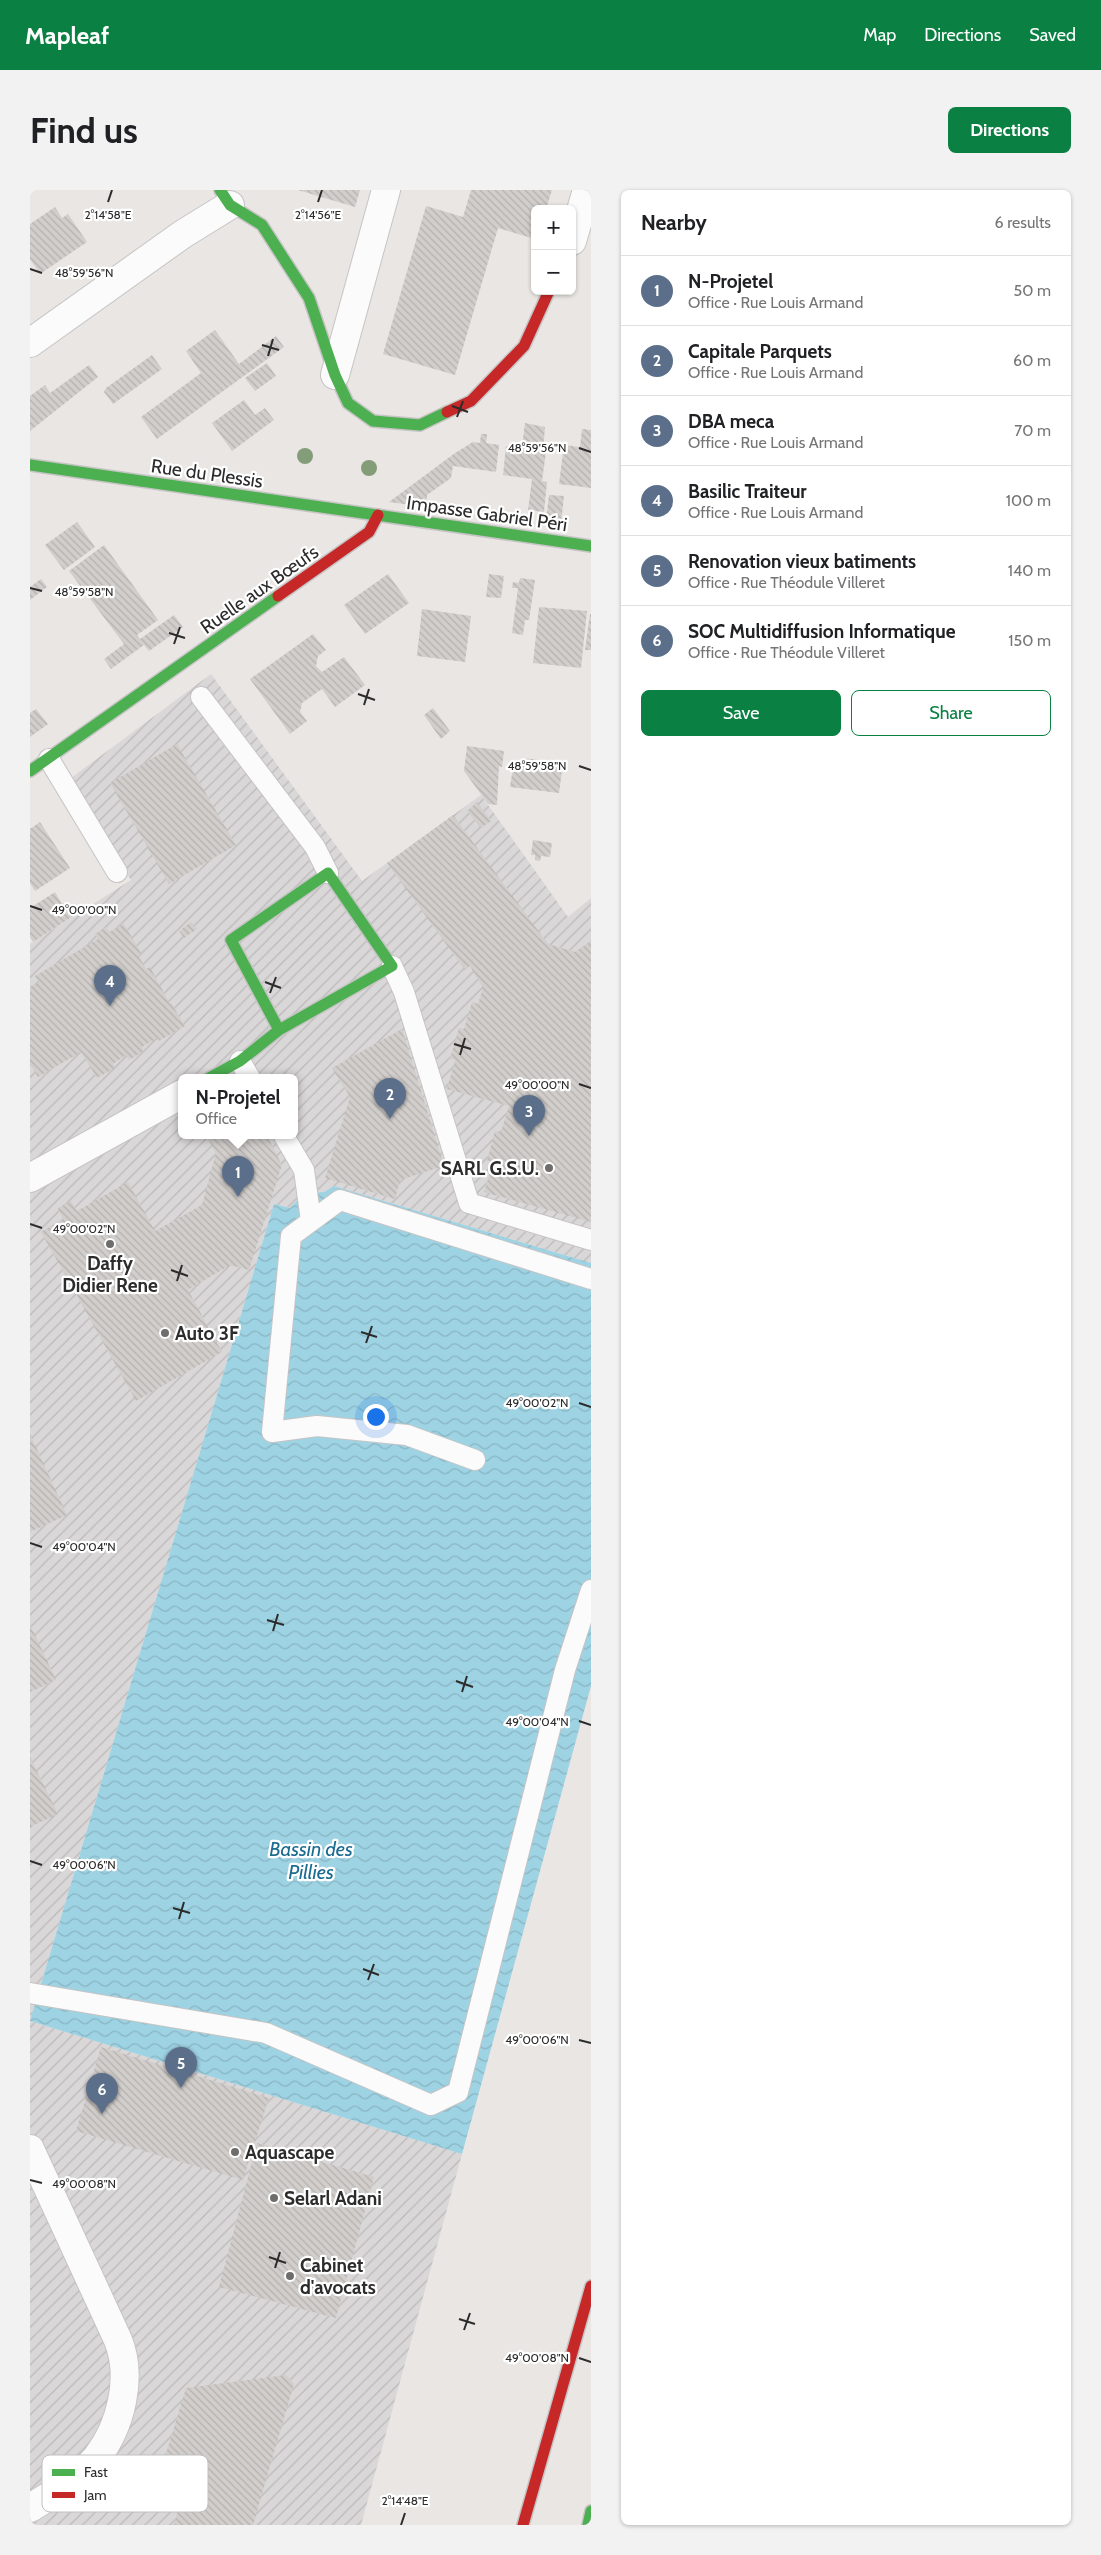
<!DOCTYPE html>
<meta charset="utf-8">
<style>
body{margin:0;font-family:Cabin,sans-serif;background:#f2f2f2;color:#202124}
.controls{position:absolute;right:15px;top:15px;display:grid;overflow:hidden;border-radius:8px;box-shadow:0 1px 4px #0004}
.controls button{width:45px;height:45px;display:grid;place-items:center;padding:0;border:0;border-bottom:1px solid #e0e0e0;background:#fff;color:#202124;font:25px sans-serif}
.you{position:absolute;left:345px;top:1226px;width:18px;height:18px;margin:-12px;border:4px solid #fff;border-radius:50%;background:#1a73e8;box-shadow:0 0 0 8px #1a73e833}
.badge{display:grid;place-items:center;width:32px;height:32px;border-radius:50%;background:#0b8043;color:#fff;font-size:16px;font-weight:700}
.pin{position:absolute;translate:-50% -41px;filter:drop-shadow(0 1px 2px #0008)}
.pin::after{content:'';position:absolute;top:26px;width:18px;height:15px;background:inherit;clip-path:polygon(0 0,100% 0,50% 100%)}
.popup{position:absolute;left:148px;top:884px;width:120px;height:65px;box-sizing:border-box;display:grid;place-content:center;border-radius:8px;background:#fff;filter:drop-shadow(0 1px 4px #0005);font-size:16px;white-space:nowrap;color:#757577}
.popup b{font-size:19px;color:#202124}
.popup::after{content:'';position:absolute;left:50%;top:100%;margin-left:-10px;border:10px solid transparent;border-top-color:#fff}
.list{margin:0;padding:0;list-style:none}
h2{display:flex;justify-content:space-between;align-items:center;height:65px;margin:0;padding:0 20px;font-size:21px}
h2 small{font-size:16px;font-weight:400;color:#757577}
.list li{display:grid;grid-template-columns:32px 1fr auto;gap:15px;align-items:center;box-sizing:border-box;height:70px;padding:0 20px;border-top:1px solid #e0e0e0}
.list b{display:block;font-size:19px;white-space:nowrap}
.list p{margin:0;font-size:16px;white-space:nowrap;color:#757577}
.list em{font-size:16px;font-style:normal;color:#757577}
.actions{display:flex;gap:10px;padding:15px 20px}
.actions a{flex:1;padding:11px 0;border:1px solid #0b8043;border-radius:8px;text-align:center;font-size:18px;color:#0b8043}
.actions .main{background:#0b8043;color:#fff}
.map{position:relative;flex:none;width:561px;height:2335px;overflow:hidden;border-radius:8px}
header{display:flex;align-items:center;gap:30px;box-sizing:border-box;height:70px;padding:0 25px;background:#0b8043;color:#fff}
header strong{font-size:24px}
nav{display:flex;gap:28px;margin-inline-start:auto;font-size:18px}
.intro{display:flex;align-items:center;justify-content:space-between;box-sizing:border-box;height:120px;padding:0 30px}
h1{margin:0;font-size:35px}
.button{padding:12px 22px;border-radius:8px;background:#0b8043;color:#fff;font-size:18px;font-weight:700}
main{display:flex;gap:30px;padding:0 30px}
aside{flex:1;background:#fff;border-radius:8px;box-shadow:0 1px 4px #0004}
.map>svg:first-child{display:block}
</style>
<header>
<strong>Mapleaf</strong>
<nav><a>Map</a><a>Directions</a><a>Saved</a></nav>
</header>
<div class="intro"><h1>Find us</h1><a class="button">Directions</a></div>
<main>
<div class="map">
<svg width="561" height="2335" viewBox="0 0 561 2335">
<defs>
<pattern id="industrial-furrows" width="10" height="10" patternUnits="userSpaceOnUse" patternTransform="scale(1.25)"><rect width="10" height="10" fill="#dad7d9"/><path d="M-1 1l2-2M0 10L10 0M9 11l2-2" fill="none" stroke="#bbb9ba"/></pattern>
<pattern id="water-waves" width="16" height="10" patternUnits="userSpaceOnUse" patternTransform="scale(1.25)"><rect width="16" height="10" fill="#9ed3e3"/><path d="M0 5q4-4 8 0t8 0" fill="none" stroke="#88b5c3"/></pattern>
<pattern id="building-back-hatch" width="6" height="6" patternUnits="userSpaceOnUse" patternTransform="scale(1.25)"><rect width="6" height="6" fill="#d1cecc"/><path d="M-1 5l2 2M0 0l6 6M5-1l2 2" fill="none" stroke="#b4b1af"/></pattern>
</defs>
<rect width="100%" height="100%" fill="#e9e6e3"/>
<g fill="url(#industrial-furrows)" fill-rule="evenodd">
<path d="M181,484L332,691L451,605L538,727L561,708V1073L304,996L294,1002L274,1003L260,1018L244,1014L0,1831V754L101,690L37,591ZM152,888H264V946H152Z"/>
<path d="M0,1831L432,1964L331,2335H0Z"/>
</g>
<path fill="url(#water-waves)" d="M304,996L561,1073V1496L432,1964L0,1831L244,1014L260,1018L274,1003L294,1002Z"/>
<g fill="url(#building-back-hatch)">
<path d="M268,0H330L325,17Z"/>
<path d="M441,0H522L516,19H505V49L468,38L425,185L353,164L396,16L433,27Z"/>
<path d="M25,17L32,28L38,24L57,52L10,84L0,69V34Z"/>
<path d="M185,140L209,174L246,146L254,157L127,249L111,227L171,183L156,161Z"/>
<path d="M122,165L132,179L83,214L74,202L76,198Z"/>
<path d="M237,173L246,186L225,201L215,188Z"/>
<path d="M59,175L68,187L0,241V206L15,195L20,203Z"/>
<path d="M214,210L225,225L235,218L244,230L202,261L182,233Z"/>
<path d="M495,233L515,237L513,261L516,262L512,291L517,292L514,322L498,320L502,289L473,285L476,256L492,258Z"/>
<path d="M552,239L561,240V298L529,294L534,255L550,257Z"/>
<path d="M451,244H457L456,253L469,255L466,282L423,276L421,288L397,305L396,317L359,312L425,263L443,252L450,253Z"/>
<path d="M519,305L534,306L531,333L516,331Z"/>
<path d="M47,332L65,357L34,380L15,355Z"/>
<path d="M74,355L128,430L107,445L110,449L144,425L153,437L119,461L114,455L81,479L74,469L94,454L39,381Z"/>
<path d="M358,384L379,413L335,444L314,415Z"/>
<path d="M459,384L474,386L471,408L456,407Z"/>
<path d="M490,388L505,390L499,430H495L493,445L482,443L488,398H482L483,392L489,393Z"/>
<path d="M11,389L17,397L0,410V397Z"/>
<path d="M509,417L557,421L551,478L503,473Z"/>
<path d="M392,419L441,426L435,472L387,466Z"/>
<path d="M560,424H561V460H555Z"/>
<path d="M283,444L296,460L288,466L286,476L292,482L314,467L335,495L305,517L292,499L272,513L270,522L277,531L260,544L220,489Z"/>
<path d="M403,518L420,541L411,549L394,525Z"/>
<path d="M6,519L18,534L0,547V523Z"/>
<path d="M147,554L206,655L139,694L80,593Z"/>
<path d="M437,556L474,561L472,577L469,576L467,615L458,614L434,581Z"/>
<path d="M493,568L533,573L529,603L480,597L483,578L492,579Z"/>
<path d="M447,612L461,631L451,638L437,621Z"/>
<path d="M423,625L518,754L545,762L561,751V1032L454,1002L463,972L457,971L465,941L471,942L479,916L417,899L425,870L420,869L429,838L434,839L442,812L448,814L453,798L440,776L435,780L357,673Z"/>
<path d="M10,632L40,678L5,701L0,693V639Z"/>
<path d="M503,650L522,653L520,667L511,666L510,671L505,670V665H501Z"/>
<path d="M25,702L32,714L36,712L45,725L3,752L0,747V718Z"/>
<path d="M161,732L167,739L154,748L149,741Z"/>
<path d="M94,734L111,763L108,765L116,779L120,777L140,814L141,813L155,836L129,851L127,848L112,857L114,861L99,870L96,865L83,874L85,878L67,888L51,862L8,887L0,874V797L9,792L5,786L68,749L65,744L76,737L79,742Z"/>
<path d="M372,839L414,976L370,990L365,1009L295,988L320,907L302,878Z"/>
<path d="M183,946H237L252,975L219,1080L200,1075L158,1100L192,1162L106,1211L11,1042L33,1029L28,1018L41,1011L47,1021L98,992L125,1041L172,1015L186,963L178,949Z"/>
<path d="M0,1244L37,1325L0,1342Z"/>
<path d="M0,1434L26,1490L0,1502Z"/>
<path d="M0,1567L28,1624L0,1637Z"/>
<path d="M71,1857L239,1908L213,1990L46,1941Z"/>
<path d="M227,1953L344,1987L306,2128L189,2097Z"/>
<path d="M256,2185L264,2194L223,2335H144L157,2284L135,2267L156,2198Z"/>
</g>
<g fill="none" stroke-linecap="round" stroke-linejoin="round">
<defs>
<g id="lane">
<path d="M171,507L285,657L298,683"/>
<path d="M19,569L87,682"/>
<path d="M362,776L374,802L439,1013L561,1050"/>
<path d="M210,871L220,888"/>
<path d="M254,946L274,980L281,1031"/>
<path d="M445,1270L377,1245L287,1236L242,1242L261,1046L310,1010L561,1089"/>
<path d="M0,1803L236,1843L401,1915L428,1902L535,1480L561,1400"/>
</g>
<g id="street">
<path d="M542,51L557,0"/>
<path d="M0,153L153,44L200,15"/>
<path d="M305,185L356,0"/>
<path d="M0,988L152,904"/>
<path d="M0,1959L88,2150C103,2187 91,2236 67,2267C50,2288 23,2304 0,2318"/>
</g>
<g id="fast">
<path d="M190,0L200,15L232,35L279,108L305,185L318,213L343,231L390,235L417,222"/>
<path d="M0,275L561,356"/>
<path d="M0,581L248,406"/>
<path d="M179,888L210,871L249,840L362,776L298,683L201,750L249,840"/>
<path d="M558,2335L561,2321"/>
</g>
<g id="jam">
<path d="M417,222L441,211L494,156L519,101"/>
<path d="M248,406L339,342L348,325"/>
<path d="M493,2335L561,2096"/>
</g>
</defs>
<use href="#lane" stroke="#c6c4c5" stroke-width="22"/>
<use href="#street" stroke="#c6c4c5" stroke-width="30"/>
<use href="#fast" stroke="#c6c4c5" stroke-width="14"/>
<use href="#jam" stroke="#c6c4c5" stroke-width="14"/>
<use href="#lane" stroke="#fcfbfb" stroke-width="20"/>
<use href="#street" stroke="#fcfbfb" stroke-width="28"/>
<use href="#fast" stroke="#4caf50" stroke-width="11"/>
<use href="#jam" stroke="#c62828" stroke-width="11"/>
</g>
<g fill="#849d79">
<circle cx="275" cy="266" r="8"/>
<circle cx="339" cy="278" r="8"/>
</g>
<path fill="none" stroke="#2c2c2c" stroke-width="2" d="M78,12L82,0M288,12L292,0M0,79L12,83M232,155L249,160M238,166L243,149M422,216L438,222M427,227L433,211M549,258L561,262M0,398L12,401M139,443L155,448M144,454L150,437M328,504L345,510M334,515L339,499M549,576L561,580M0,716L12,720M235,792L251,798M240,803L246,787M424,854L441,859M430,865L435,848M549,894L561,898M0,1034L12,1038M141,1080L158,1086M147,1091L152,1075M331,1142L347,1147M336,1153L342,1136M549,1213L561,1217M0,1353L12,1357M237,1430L254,1435M243,1441L248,1424M426,1491L443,1497M432,1502L437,1486M549,1531L561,1535M0,1671L12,1675M143,1718L160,1723M149,1729L154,1712M333,1779L349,1785M338,1790L344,1774M549,1850L561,1853M0,1990L12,1993M239,2067L256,2073M245,2078L250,2062M429,2129L445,2134M434,2140L440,2123M549,2168L561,2172M371,2335L375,2323"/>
<g fill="#6e6d6c" stroke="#fff" stroke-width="2">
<circle cx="519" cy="978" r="5"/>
<circle cx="80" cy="1054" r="5"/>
<circle cx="135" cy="1143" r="5"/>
<circle cx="205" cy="1962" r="5"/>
<circle cx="244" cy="2008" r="5"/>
<circle cx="260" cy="2086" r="5"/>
</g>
<g text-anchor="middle" stroke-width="4.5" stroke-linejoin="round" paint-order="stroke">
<g font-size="19" fill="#2c2c2c" stroke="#fff">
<text transform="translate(177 283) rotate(8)" y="7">Rue du Plessis</text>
<text transform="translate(457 323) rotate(8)" y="7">Impasse Gabriel Péri</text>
<text transform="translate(229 399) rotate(-35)" y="7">Ruelle aux Bœufs</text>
</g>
<g font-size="19" font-weight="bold" fill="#2c2c2c" stroke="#fff" text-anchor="start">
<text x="509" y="985" text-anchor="end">SARL G.S.U.</text>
<text x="80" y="1080" text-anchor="middle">Daffy<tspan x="80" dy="22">Didier Rene</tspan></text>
<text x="145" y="1150">Auto 3F</text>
<text x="215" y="1969">Aquascape</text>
<text x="254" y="2015">Selarl Adani</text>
<text x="270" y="2082">Cabinet<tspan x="270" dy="22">d'avocats</tspan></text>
</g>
<g font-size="20" font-style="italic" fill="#1c6b90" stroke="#fff">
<text x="281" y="1666">Bassin des<tspan x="281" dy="23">Pillies</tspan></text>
</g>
</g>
<rect x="12" y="2265" width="166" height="57" rx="8" fill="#fff" stroke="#c0c0c0" stroke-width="1"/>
<rect x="22" y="2279" width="23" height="7" fill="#4caf50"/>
<rect x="22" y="2302" width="23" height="6" fill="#c62828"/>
<g font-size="14" fill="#2c2c2c">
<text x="54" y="2287">Fast</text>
<text x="54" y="2310">Jam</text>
</g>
<g font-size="12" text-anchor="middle" fill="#2c2c2c" stroke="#fff" stroke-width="4.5" stroke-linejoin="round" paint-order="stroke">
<text x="78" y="29">2°14'58"E</text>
<text x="288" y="29">2°14'56"E</text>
<text x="54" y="87">48°59'56"N</text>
<text x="507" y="262">48°59'56"N</text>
<text x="54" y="406">48°59'58"N</text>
<text x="507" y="580">48°59'58"N</text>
<text x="54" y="724">49°00'00"N</text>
<text x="507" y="899">49°00'00"N</text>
<text x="54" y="1043">49°00'02"N</text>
<text x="507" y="1217">49°00'02"N</text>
<text x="54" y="1361">49°00'04"N</text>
<text x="507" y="1536">49°00'04"N</text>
<text x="54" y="1679">49°00'06"N</text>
<text x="507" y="1854">49°00'06"N</text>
<text x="54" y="1998">49°00'08"N</text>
<text x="507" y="2172">49°00'08"N</text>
<text x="375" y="2315">2°14'48"E</text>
</g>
</svg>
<div class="controls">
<button>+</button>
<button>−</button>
</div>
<div class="you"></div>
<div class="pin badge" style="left:208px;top:1007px;background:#5c6f8a">1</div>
<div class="popup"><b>N-Projetel</b>Office</div>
<div class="pin badge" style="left:360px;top:929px;background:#5c6f8a">2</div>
<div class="pin badge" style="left:499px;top:946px;background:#5c6f8a">3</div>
<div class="pin badge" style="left:80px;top:816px;background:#5c6f8a">4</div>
<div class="pin badge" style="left:151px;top:1898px;background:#5c6f8a">5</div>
<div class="pin badge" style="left:72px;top:1924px;background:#5c6f8a">6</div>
</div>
<aside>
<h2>Nearby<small>6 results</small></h2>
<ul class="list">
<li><span class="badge" style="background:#5c6f8a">1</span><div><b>N-Projetel</b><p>Office · Rue Louis Armand</p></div><em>50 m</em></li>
<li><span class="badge" style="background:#5c6f8a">2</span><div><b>Capitale Parquets</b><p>Office · Rue Louis Armand</p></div><em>60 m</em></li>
<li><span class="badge" style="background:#5c6f8a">3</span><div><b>DBA meca</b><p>Office · Rue Louis Armand</p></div><em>70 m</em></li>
<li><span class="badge" style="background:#5c6f8a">4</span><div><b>Basilic Traiteur</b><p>Office · Rue Louis Armand</p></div><em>100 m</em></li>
<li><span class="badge" style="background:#5c6f8a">5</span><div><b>Renovation vieux batiments</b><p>Office · Rue Théodule Villeret</p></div><em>140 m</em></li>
<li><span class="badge" style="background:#5c6f8a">6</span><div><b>SOC Multidiffusion Informatique</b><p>Office · Rue Théodule Villeret</p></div><em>150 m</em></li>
</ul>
<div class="actions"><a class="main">Save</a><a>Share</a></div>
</aside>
</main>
